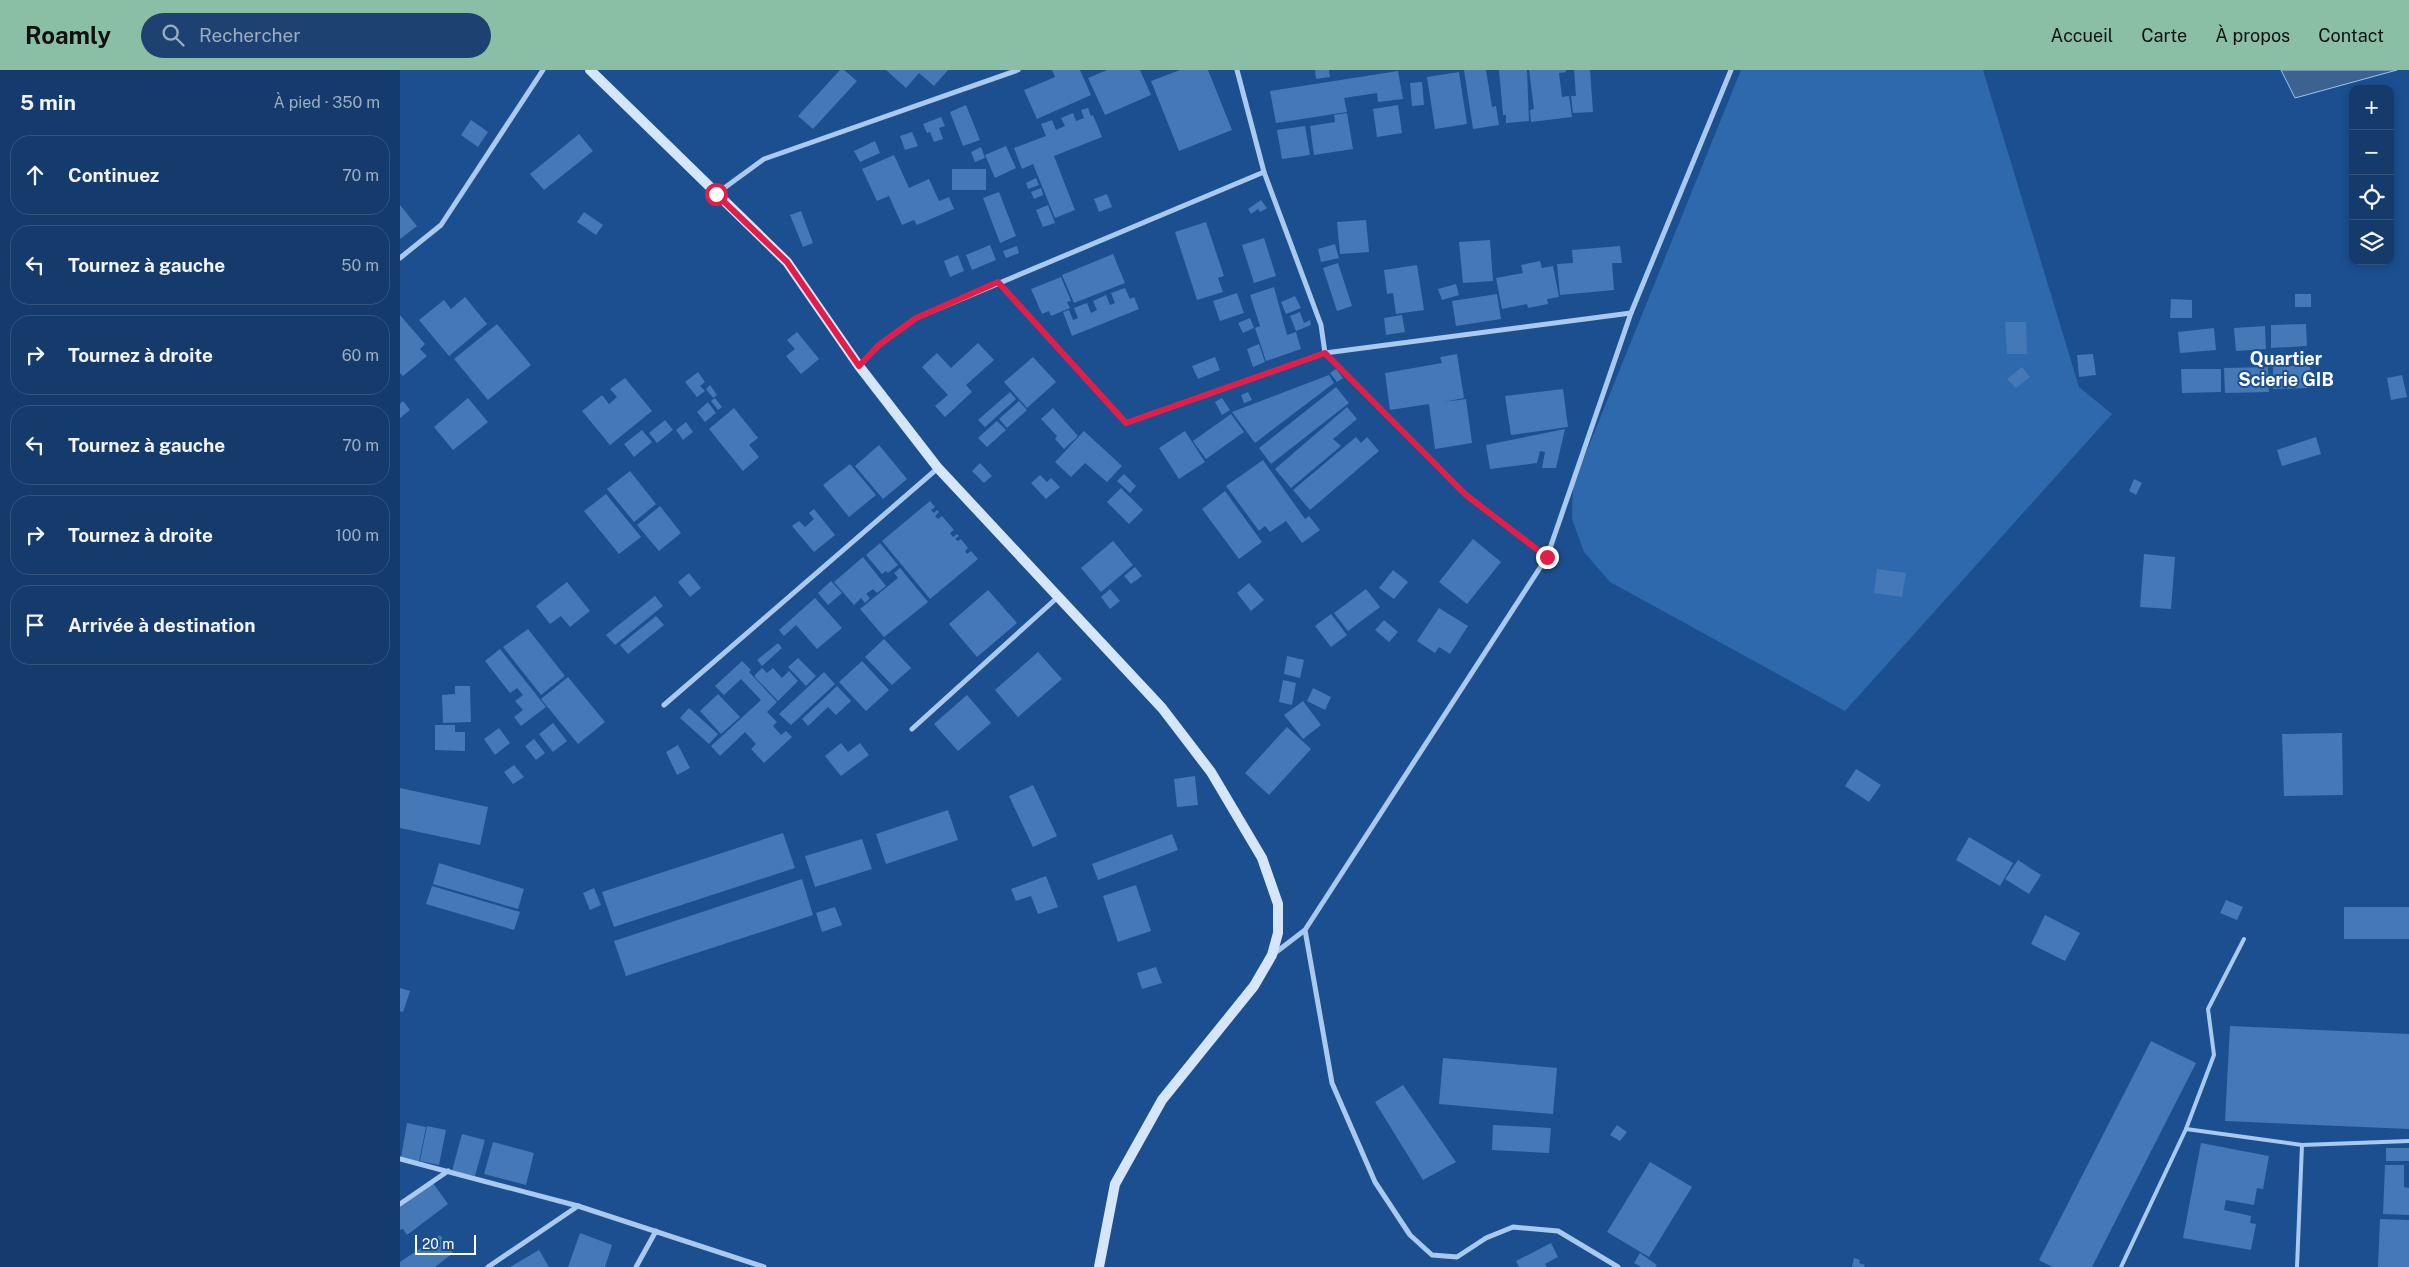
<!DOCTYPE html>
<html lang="fr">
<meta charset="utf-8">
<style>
body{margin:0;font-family:"Public Sans",sans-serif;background:#1d4271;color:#f1f3f6}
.controls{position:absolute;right:15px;top:15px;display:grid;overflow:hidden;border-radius:10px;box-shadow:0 2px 8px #0003}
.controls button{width:45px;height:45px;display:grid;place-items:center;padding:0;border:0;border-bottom:1px solid #33557e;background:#143b6b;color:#f1f3f6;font:25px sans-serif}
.scale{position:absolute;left:15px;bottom:12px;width:61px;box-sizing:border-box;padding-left:5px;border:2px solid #fff;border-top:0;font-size:14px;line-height:18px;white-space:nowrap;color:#fff;-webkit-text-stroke:4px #1b4f8f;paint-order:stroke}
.stop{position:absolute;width:15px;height:15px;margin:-11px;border:4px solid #e11d48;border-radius:50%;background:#fff}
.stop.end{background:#e11d48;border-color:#fff;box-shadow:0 1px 5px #0008}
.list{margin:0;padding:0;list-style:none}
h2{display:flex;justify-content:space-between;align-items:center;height:65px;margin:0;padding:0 20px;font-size:21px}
h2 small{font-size:16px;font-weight:400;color:#9dadc1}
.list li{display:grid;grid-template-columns:32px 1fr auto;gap:15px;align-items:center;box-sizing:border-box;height:80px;margin:0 10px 10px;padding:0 10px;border:1px solid #33557e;border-radius:20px}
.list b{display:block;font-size:19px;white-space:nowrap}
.list em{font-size:16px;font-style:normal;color:#9dadc1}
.icon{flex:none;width:28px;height:28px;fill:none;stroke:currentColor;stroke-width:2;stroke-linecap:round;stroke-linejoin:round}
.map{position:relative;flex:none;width:2009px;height:1197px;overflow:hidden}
header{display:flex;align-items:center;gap:30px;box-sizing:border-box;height:70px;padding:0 25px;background:#8abfa5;color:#111}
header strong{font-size:24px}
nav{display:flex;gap:28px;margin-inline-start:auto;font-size:18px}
.search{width:350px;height:45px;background:#1d4271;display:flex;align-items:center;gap:12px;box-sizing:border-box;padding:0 18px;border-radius:28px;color:#9dadc1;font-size:19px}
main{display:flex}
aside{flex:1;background:#143b6b}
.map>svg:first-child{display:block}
</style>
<header>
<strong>Roamly</strong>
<div class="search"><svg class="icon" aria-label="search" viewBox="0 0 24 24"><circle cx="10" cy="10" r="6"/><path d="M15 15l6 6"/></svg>Rechercher</div>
<nav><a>Accueil</a><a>Carte</a><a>À propos</a><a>Contact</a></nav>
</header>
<main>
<aside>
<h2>5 min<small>À pied · 350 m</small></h2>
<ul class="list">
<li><svg class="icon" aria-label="ahead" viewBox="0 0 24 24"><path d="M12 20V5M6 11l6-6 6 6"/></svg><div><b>Continuez</b></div><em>70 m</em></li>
<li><svg class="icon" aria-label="left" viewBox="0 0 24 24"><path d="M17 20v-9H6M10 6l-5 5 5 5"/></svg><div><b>Tournez à gauche</b></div><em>50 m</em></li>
<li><svg class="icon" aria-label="right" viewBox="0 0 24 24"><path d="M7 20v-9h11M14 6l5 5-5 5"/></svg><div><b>Tournez à droite</b></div><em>60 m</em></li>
<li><svg class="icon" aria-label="left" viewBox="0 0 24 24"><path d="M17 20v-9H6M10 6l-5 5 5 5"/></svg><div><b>Tournez à gauche</b></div><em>70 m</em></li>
<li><svg class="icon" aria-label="right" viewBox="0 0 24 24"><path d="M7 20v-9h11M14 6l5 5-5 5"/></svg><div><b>Tournez à droite</b></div><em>100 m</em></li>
<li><svg class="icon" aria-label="arrive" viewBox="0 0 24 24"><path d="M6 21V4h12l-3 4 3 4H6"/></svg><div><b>Arrivée à destination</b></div></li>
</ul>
</aside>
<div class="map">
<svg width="2009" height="1197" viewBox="0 0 2009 1197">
<rect width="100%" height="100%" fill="#1b4f8f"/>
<path fill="#2e69ad" d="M1341,0H1583L1679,317L1712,344L1445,641L1210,512L1184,482L1172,449L1173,415Z"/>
<path fill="#3c6290" stroke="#9cc4f0" d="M1881,0H1997L1895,28Z"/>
<g fill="#4478b7">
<path d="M440,0H444L457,11L413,59L398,46Z"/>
<path d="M486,0H548L534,16L519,3L506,18Z"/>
<path d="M652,0H680L691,25L637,49L624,20L655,7Z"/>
<path d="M707,0H740L751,25L705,45L688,8Z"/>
<path d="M780,0H808L832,60L779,81L751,11Z"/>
<path d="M915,0H929L930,7L916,9Z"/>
<path d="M1064,0H1086L1092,37L1096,36L1099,55L1073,59Z"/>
<path d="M1099,0H1127L1129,51L1106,53V45H1103Z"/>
<path d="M1129,0H1166V2L1159,3L1162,27L1169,26L1172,47L1131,52L1130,40L1134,39Z"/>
<path d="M1174,0H1190L1193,42L1173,43L1171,26H1176Z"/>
<path d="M998,1L1003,29L978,32L977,23L944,28L947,42L876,53L870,21Z"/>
<path d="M1059,2L1067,54L1035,59L1027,7Z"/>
<path d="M1022,12L1024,35L1012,36L1010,13Z"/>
<path d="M566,35L580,70L563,76L550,42Z"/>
<path d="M998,35L1002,63L977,67L973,39Z"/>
<path d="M688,38L691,46L693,45L702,67L654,86L675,140L655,148L633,94L622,99L614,78L646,66L641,54L652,50L656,60L665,56L661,48L673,43L676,51L684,48L681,40Z"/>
<path d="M947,43L953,79L914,85L910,56L935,52L934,45Z"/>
<path d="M541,47L545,56L539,58L543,69L534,72L530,62L527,63L523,54Z"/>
<path d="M71,50L88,62L78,77L61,65Z"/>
<path d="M905,56L910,85L882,89L877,60Z"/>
<path d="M512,62L518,76L505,80L500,66Z"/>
<path d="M179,64L193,81L144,120L130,104Z"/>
<path d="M475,71L480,83L460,92L454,81Z"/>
<path d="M606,76L616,98L595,108L585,85Z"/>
<path d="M581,77L585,88L575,92L571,82Z"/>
<path d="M494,85L509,118L529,109L539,131L549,127L554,139L517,155L514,150L502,155L489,126L477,131L462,99Z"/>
<rect x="552" y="99" width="34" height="21"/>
<path d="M636,108L639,115L628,119L626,113Z"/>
<path d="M641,118L643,125L634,129L631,122Z"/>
<path d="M599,122L616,166L600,173L583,128Z"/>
<path d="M707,124L712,137L699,142L694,129Z"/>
<path d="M861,130L867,138L860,142L858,139L851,144L848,139Z"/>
<path d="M0,135L17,156L0,169Z"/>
<path d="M648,135L655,153L643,157L636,140Z"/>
<path d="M401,141L413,173L403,177L390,145Z"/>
<path d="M184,142L203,155L196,165L177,152Z"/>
<path d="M966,150L969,182L940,184L937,152Z"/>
<path d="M806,152L824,206L818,208L823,222L797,230L775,162Z"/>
<path d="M864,168L876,206L854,213L842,175Z"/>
<path d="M1090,170L1093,211L1063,213L1059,172Z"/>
<path d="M935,174L939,188L921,192L918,179Z"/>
<path d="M590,175L596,190L572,200L566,185Z"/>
<path d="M617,176L619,183L606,188L603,181Z"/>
<path d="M1220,176L1222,193H1212L1214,220L1160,225L1157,194L1173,193L1172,180Z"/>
<path d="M713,184L725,213L674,233L662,205Z"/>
<path d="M558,185L564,201L550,207L544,191Z"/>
<path d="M1140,191L1142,198L1153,196L1159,227L1147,229L1148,234L1128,238L1127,234L1102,239L1096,208L1123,203L1121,195Z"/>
<path d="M938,193L952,236L937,241L923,198Z"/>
<path d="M1017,195L1024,240L996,244L993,223L987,224L984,200Z"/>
<path d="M661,207L671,231L667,232L670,238L651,246L649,241L642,244L631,219Z"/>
<path d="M1056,214L1059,225L1042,230L1038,219Z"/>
<path d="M874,217L887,265L896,262L901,279L866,291L855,258L860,256L850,225Z"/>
<path d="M725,218L730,229L734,227L739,239L672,266L663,242L669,240L673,250L678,248L674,238L687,233L691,243L697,240L693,231L706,225L710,235L715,233L711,223Z"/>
<path d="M837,223L844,243L820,251L813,231Z"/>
<path d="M1097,224L1101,249L1056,256L1052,231Z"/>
<rect x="1895" y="224" width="16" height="13"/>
<path d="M895,226L901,238L886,244L881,232Z"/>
<path d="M65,227L87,254L49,286L19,250L44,230L51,239Z"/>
<path d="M1771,229L1792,230V248H1770Z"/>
<path d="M900,242L904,253L910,250L911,255L896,261L890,246Z"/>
<path d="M0,245L25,274L20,279L27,286L3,306L0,303Z"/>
<path d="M1002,245L1005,262L986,265L984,248Z"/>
<path d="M850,248L854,258L843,263L838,253Z"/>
<path d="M1605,252H1626L1627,284H1607Z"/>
<path d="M97,254L131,295L88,330L54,289Z"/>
<path d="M1906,254L1907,276L1871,278V255Z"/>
<path d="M1865,256L1866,279L1836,281L1834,258Z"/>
<path d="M1814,258L1816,280L1780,283L1778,262Z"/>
<path d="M397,262L419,289L401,304L386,286L395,279L387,270Z"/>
<path d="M578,273L594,290L566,315L572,322L545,347L535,336L548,325L522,297L537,283L551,298Z"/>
<path d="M859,274L865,292L853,297L847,279Z"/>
<path d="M1057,284L1064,328L1044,332L1066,329L1072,373L1035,379L1029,334L990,340L985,303L1042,293L1040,287Z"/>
<path d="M1693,284L1696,305L1679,307L1677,285Z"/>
<path d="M633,287L656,312L627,338L604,312Z"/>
<path d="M815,287L820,300L798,309L792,296Z"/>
<path d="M1873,296H1910L1911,318L1873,319Z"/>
<path d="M1622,297L1630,307L1616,318L1607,309Z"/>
<path d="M1868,297L1869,322L1825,323L1824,298Z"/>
<path d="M936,299L943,308L937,312L930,303Z"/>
<path d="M1781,299H1821V322L1782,323Z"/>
<path d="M298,302L305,312L300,316L305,321L297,327L285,312Z"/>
<path d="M929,305L934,313L855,373L832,342Z"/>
<path d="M2002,305L2007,327L1991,330L1987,308Z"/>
<path d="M225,308L252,341L210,375L182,341L202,325L209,334L217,327L210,319Z"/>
<path d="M310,315L317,325L313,328L306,319Z"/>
<path d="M936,317L949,333L871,394L859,378Z"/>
<path d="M1163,319L1168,357L1111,365L1105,326Z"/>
<path d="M610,322L616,329L585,357L578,350Z"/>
<path d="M848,322L852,330L844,333L841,325Z"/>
<path d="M68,328L88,352L53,380L34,357Z"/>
<path d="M315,328L322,337L318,340L311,331Z"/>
<path d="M822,328L830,340L822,345L815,332Z"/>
<path d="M3,331L10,340L0,348V334Z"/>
<path d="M619,331L627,340L607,358L599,349Z"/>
<path d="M308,332L316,343L305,352L297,342Z"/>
<path d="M947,337L957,349L933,369L941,376L891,418L875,399Z"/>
<path d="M334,338L358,368L349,375L359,387L343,401L309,359Z"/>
<path d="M653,338L678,366L664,379L655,369L657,366L641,349Z"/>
<path d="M831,344L844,362L806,389L793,371Z"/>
<path d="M265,350L273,360L257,373L249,363Z"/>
<path d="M597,351L606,360L587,377L578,368Z"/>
<path d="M286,352L293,362L283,370L276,360Z"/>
<path d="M1165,359L1156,398H1142L1145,382L1140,381L1137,393L1090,399L1086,375Z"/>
<path d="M242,360L252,372L234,387L224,374Z"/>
<path d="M684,361L722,396L707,412L685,393L671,407L655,392Z"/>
<path d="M785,361L805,392L779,409L759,378Z"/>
<path d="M956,367L961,373L967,367L979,381L910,440L893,420Z"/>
<path d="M1916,367L1921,384L1882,396L1877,380Z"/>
<path d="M479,375L507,409L483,429L455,396Z"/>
<path d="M863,390L905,449L909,446L920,460L902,473L886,451L870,462L865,456L859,461L826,416Z"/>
<path d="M580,393L592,406L584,413L572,401Z"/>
<path d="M450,394L476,425L449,447L423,415Z"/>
<path d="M230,401L256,434L234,452L207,419Z"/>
<path d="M724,404L736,416L730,423L717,411Z"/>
<path d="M640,405L647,412L651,408L660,417L646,429L631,413Z"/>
<path d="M1734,409L1742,413L1736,425L1729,421Z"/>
<path d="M721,418L743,440L729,454L707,432Z"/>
<path d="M825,421L862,472L839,489L802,439Z"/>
<path d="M206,424L241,467L219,484L184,441Z"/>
<path d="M530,431L535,437L531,440L534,443L537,440L539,442L535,446L538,449L542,446L554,460L550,463L553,467L557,464L559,466L555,469L558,471L561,469L568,478L565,481L567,484L571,481L578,489L530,529L482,471Z"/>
<path d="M260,436L281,463L259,481L237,455Z"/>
<path d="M414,439L435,465L414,482L392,456L399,451L405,457L414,449L409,443Z"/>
<path d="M1073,469L1101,492L1067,534L1039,512Z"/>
<path d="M713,471L733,495L701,522L681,498Z"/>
<path d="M480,473L498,495L488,503L486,501L482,504L466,485Z"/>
<path d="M1744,484L1775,487L1771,539L1740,537Z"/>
<path d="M463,487L486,516L477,523L473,519L466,524L470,528L465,533L461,528L454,535L434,512Z"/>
<path d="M735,497L742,506L731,514L724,506Z"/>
<path d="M500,498L528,532L484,567L460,539L498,508L494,503Z"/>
<path d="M1477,499L1506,503L1502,527L1474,523Z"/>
<path d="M993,500L1008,512L994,529L979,518Z"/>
<path d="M289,503L301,518L290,527L278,512Z"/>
<path d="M431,511L442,523L428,535L418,523Z"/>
<path d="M167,512L190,541L170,557L161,546L150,554L136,536Z"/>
<path d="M849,513L864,530L851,541L837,523Z"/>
<path d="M710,519L720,531L710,539L701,527Z"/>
<path d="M966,519L980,537L948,561L934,543Z"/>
<path d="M588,520L617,553L577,587L549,554Z"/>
<path d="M255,526L263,536L215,575L206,565Z"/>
<path d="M415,528L442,558L417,579L396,555L384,566L379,560Z"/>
<path d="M1039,538L1068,556L1050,584L1039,577L1035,583L1017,571Z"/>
<path d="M931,544L947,565L931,577L915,556Z"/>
<path d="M256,546L264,555L228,584L220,575Z"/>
<path d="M984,550L998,562L989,572L975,560Z"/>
<path d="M128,559L165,606L141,625L103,577Z"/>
<path d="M484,569L511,598L492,615L465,587Z"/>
<path d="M378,573L382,578L362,596L357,590Z"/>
<path d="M100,579L146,637L121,656L114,647L123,640L115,631L123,625L117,618L110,623L85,591Z"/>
<path d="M638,582L662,609L618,647L595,620Z"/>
<path d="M887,586L904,590L900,608L884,604Z"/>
<path d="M398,588L416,606L406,616L388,597Z"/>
<path d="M342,591L351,600L349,602L377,632L367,642L377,652L373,656L381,665L386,661L392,667L364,693L351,679L356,674L345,662L320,686L311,676L361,630L341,609L324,625L315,616Z"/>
<path d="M462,591L489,620L466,641L439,612Z"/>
<path d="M362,598L367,603L373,598L382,608L389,601L398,611L378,631L354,606Z"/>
<path d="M424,602L435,614L391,655L379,644Z"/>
<path d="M168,607L205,652L178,674L141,629Z"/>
<path d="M883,610L896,613L892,635L879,632Z"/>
<path d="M55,616H70L71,652L43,653L42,625L55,624Z"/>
<path d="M437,616L451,631L436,645L428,637L408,656L402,649Z"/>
<path d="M913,618L931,627L925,640L907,631Z"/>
<path d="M318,624L340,647L321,664L300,641Z"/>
<path d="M567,625L591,653L558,681L534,654Z"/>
<path d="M903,631L921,655L903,669L884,645Z"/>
<path d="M289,638L318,664L309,674L280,648Z"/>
<path d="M153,653L167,671L153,682L139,664Z"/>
<path d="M35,655H55V662H65V681L35,680Z"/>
<path d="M887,657L911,679L869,725L845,703Z"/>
<path d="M99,658L110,673L95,685L84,669Z"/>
<path d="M1942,663L1943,725L1884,726L1882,664Z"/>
<path d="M134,669L145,683L136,690L125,676Z"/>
<path d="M441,673L448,682L460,673L469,685L441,706L425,686Z"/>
<path d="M278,675L290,698L277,705L266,682Z"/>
<path d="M114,695L124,707L113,714L104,702Z"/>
<path d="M1456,699L1481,715L1469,732L1445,716Z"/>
<path d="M795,706L798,735L777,737L774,709Z"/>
<path d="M633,715L657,766L633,777L609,726Z"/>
<path d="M0,718L88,737L80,775L0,758Z"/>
<path d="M548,740L558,770L486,794L476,764Z"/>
<path d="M383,763L395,798L214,857L202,822Z"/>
<path d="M772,764L778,780L698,810L692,794Z"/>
<path d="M1569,767L1613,793L1600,816L1556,790Z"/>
<path d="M462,769L472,799L415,817L405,786Z"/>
<path d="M1618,790L1641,805L1629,824L1605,809Z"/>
<path d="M39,793L124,819L118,839L33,814Z"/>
<path d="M646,806L658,837L638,844L631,826L616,831L611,819Z"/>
<path d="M402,809L413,845L226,906L214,871Z"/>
<path d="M736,815L751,861L718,872L703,826Z"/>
<path d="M32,816L120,842L114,860L26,834Z"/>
<path d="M194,818L201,835L190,840L183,823Z"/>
<path d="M1826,830L1843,837L1837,850L1820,843Z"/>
<path d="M435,837L442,855L422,862L416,843Z"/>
<rect x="1944" y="837" width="65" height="32"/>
<path d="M1645,845L1680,863L1665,891L1631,874Z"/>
<path d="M756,897L762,913L742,919L737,903Z"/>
<path d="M0,918L10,921L3,942L0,941Z"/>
<path d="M1830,956L2009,964V1059L1825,1051Z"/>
<path d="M1751,971L1796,993L1692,1197H1652L1639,1190Z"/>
<path d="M1043,988L1157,998L1153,1044L1039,1034Z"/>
<path d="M1003,1015L1056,1092L1023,1110L975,1032Z"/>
<path d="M7,1053L26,1057L19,1092L1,1088Z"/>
<path d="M1093,1055L1151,1058L1149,1083L1092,1080Z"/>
<path d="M1217,1055L1227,1062L1220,1071L1210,1065Z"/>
<path d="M27,1056L46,1060L39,1095L20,1091Z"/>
<path d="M62,1064L85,1070L75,1106L52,1101Z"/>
<path d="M93,1072L134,1083L126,1115L84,1104Z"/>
<path d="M1801,1073L1869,1086L1863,1119L1857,1118L1854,1135L1826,1130L1824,1140L1851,1146L1850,1153L1856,1154L1851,1180L1783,1168Z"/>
<rect x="1986" y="1078" width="23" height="13"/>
<path d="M1250,1092L1292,1117L1249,1187L1207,1162Z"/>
<path d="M1985,1095H2004V1117L2009,1118V1145L1983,1144Z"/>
<path d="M33,1113L48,1134L7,1165L3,1159L0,1160V1137Z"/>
<path d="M1980,1149L2009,1150V1197H1978Z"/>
<path d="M180,1163L212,1175L205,1197H168Z"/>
<path d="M40,1165L53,1183L35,1197H0V1192Z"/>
<path d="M1151,1173L1158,1187L1145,1194L1147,1197H1119L1116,1191Z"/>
<path d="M139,1180L149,1197H110Z"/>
<path d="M1240,1183L1257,1195L1255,1197H1241L1234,1193Z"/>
<path d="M1454,1188L1460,1190L1459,1193L1465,1195L1464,1197H1452Z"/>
</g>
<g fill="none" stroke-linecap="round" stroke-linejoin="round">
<g stroke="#a9c9ee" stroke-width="4">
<path d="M1786,1059L1902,1075L2009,1071"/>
<path d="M1721,1197L1786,1059L1814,985L1808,939L1844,869"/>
<path d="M1897,1197L1902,1075"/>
</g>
<g stroke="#a9c9ee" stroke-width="5">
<path d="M837,0L864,102L921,255L925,283L1066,425L1147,487"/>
<path d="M316,124L364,89L618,0"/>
<path d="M0,188L41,155L143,0"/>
<path d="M598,212L726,353L925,283L1231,243"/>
<path d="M459,296L479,275L516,248L864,102"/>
<path d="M264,635L538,398"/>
<path d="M512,659L659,526"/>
<path d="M905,860L932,1013L975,1112L1010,1165L1032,1185L1057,1187L1086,1168L1113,1157L1158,1161L1218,1197"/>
<path d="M875,883L905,860L1147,487L1231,243L1331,0"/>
<path d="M0,1089L178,1136L364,1197"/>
<path d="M0,1134L48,1101"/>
<path d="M88,1197L178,1136"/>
<path d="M236,1197L256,1161"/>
</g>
<path stroke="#d6e6fa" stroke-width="10" d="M190,0L387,192L459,296L538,398L762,638L811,702L862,788L878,834V863L872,885L854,916L762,1030L715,1114L699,1197"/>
</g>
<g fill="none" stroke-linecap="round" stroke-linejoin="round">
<path stroke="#e11d48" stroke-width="6" d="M316,124L387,192L459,296L479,275L516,248L598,212L726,353L925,283L1066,425L1147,487"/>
</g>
<g text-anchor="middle" stroke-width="4" stroke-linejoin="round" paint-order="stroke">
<g font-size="18" font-weight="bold" fill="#fff" stroke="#1b4f8f">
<text x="1886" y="295">Quartier<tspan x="1886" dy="21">Scierie GIB</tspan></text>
</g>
</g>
</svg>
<div class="controls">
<button>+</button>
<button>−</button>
<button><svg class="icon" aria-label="locate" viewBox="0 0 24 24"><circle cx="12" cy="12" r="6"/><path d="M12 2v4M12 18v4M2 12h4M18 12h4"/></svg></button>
<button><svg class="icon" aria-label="layers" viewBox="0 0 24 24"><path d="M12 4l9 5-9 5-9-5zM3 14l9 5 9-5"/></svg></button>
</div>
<div class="scale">20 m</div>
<div class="stop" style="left:316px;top:124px"></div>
<div class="stop end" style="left:1147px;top:487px"></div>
</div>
</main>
